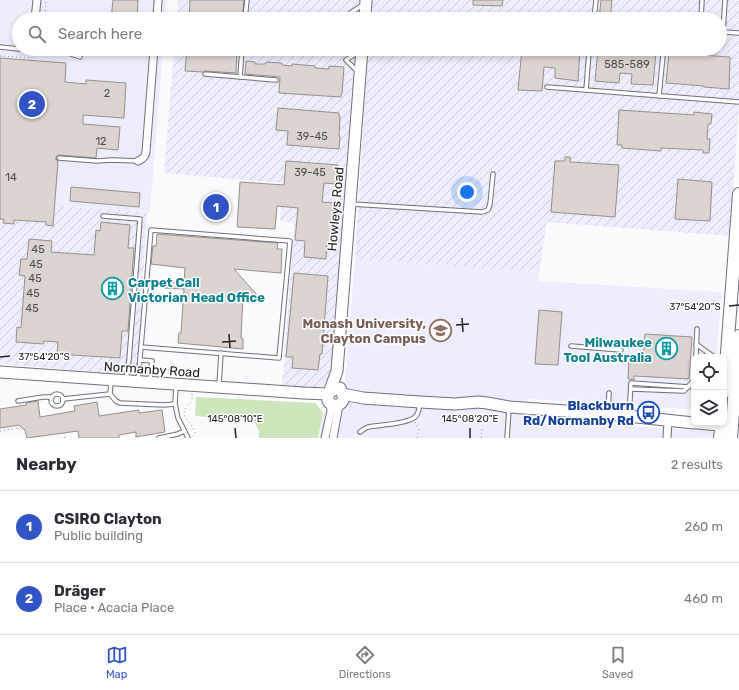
<!DOCTYPE html>
<meta charset="utf-8">
<style>
body{margin:0;font-family:Rubik,sans-serif;background:#f2f2f3;color:#2b2b33}
.controls{position:absolute;right:12px;bottom:12px;display:grid;overflow:hidden;border-radius:8px;box-shadow:0 2px 6px #0003}
.controls button{width:36px;height:36px;display:grid;place-items:center;padding:0;border:0;border-bottom:1px solid #e1e1e2;background:#fff;color:#2b2b33;font:20px sans-serif}
.you{position:absolute;left:467px;top:192px;width:14px;height:14px;margin:-10px;border:3px solid #fff;border-radius:50%;background:#1a73e8;box-shadow:0 0 0 6px #1a73e833}
.badge{display:grid;place-items:center;width:26px;height:26px;border-radius:50%;background:#3255c5;color:#fff;font-size:13px;font-weight:700}
.pin{position:absolute;translate:-50% -50%;border:2px solid #fff;box-shadow:0 1px 4px #0006}
.list{margin:0;padding:0;list-style:none}
h2{display:flex;justify-content:space-between;align-items:center;height:52px;margin:0;padding:0 16px;font-size:17px}
h2 small{font-size:13px;font-weight:400;color:#7c7c81}
.list li{display:grid;grid-template-columns:26px 1fr auto;gap:12px;align-items:center;box-sizing:border-box;height:72px;padding:0 16px;border-top:1px solid #e1e1e2}
.list b{display:block;font-size:15px;white-space:nowrap}
.list p{margin:0;font-size:13px;white-space:nowrap;color:#7c7c81}
.list em{font-size:13px;font-style:normal;color:#7c7c81}
.icon{flex:none;width:22px;height:22px;fill:none;stroke:currentColor;stroke-width:2;stroke-linecap:round;stroke-linejoin:round}
.map{position:relative;flex:none;width:739px;height:438px;overflow:hidden}
.search{position:absolute;background:#fff;box-shadow:0 2px 6px #0003;left:12px;right:12px;top:12px;height:44px;display:flex;align-items:center;gap:10px;box-sizing:border-box;padding:0 14px;border-radius:22px;color:#7c7c81;font-size:15px}
.sheet{height:196px;background:#fff}
nav{display:flex;justify-content:space-around;align-items:center;box-sizing:border-box;height:56px;border-top:1px solid #e1e1e2;background:#fff;font-size:11px;color:#7c7c81}
nav a{display:grid;justify-items:center;gap:2px}
nav .on{color:#3255c5}
.map>svg:first-child{display:block}
</style>
<div class="map">
<svg width="739" height="438" viewBox="0 0 739 438">
<defs>
<pattern id="industrial-furrows" width="10" height="10" patternUnits="userSpaceOnUse"><rect width="10" height="10" fill="#eeedfd"/><path d="M-1 1l2-2M0 10L10 0M9 11l2-2" fill="none" stroke="#cccbd9"/></pattern>
</defs>
<rect width="100%" height="100%" fill="#fbfbfe"/>
<g fill="#eeedfd">
<path d="M0,0H167L165,19H19V49H163L150,212L0,202Z"/>
<path d="M355,259L539,272L538,281L722,292L716,357H694V410L528,399L526,418L716,432L715,438H319L324,411L342,412Z"/>
</g>
<g fill="url(#industrial-furrows)">
<path d="M178,0H361L359,19H176Z"/>
<path d="M372,0H739V107L730,236L547,222L539,272L355,259L368,49H720V19H370Z"/>
<path d="M174,49H357L331,380L316,391L282,388L294,223L280,221L283,183L164,173Z"/>
<path d="M0,202L147,212L137,375L0,364Z"/>
</g>
<path fill="#cee6bc" d="M196,397L316,403L323,413L318,438H259V431L254,421L195,416Z"/>
<g fill="#dcd4d0" stroke="#958e89">
<path d="M113,0H138L137,19H111Z"/>
<path d="M190,0H244L242,19H189Z"/>
<path d="M473,0H503L502,6L473,5Z"/>
<path d="M601,0H612L610,19H599Z"/>
<path d="M187,49H237L236,73L205,71L203,72L185,71Z"/>
<path d="M522,49H580L578,81L555,78V68L544,67L542,91L518,90Z"/>
<path d="M598,49H620L656,52L653,85L631,84L632,74L620,73L619,83L595,81Z"/>
<path d="M669,53L730,57L729,89L704,87V86L666,83Z"/>
<path d="M0,58L66,63L65,82L86,84V80L126,83L124,118L83,115V124L120,127L118,150L97,148L96,158L59,155L56,157V160L58,161L53,226L46,225V222L14,220V224L3,223L4,219H0Z"/>
<path d="M246,61L255,62V64H265L266,62L282,63V65L292,66V64L315,66V68L329,69V66L344,67L342,94H341V97L279,93L280,77L245,74Z"/>
<path d="M278,108L339,113V116H340L339,136H340L339,149L287,145L288,131L276,130Z"/>
<path d="M619,110L694,115V112L712,114L711,124H708L707,139H710L709,153H703V150L661,148V151L622,148V145H617Z"/>
<path d="M565,157H570V162L619,165L615,217L551,212L555,161H565Z"/>
<path d="M286,161L338,165L336,184L324,183L322,202L334,203L330,243H327L326,259L304,257L305,241L295,240L298,208L277,206L275,229L237,227L240,182L284,185Z"/>
<path d="M678,179L712,182L710,221L675,219Z"/>
<path d="M71,187L140,193L139,207L70,201Z"/>
<path d="M101,222L130,225L128,248H134L128,331H122L120,358L57,354L58,342L44,341L43,344L16,342L17,327L21,328L25,276L19,275L21,259H27L29,239L52,241L51,252L94,255L96,230L100,231Z"/>
<path d="M157,234L278,243L277,249H282L281,273L234,269L258,296L243,295L241,338L243,339V349L178,343L179,333H181L184,289L164,288V282L184,283L185,268L151,264L153,246H156Z"/>
<path d="M294,273L328,276L322,354H320L318,370L292,368L293,357H286Z"/>
<path d="M539,310L562,312L558,365L535,364Z"/>
<path d="M645,334L692,337L689,379L634,376V380L628,379L629,360L643,361Z"/>
<path d="M38,401L40,417L75,411L74,406L97,402L99,416L139,410V413L162,410L165,432L136,437V432L119,435V438H79L78,431L27,438L25,430L22,428L19,425L0,428V409L26,405V403Z"/>
</g>
<g fill="none" stroke-linecap="round" stroke-linejoin="round">
<defs>
<g id="lane">
<path d="M725,0L723,32L739,33"/>
<path d="M245,19L247,0"/>
<path d="M355,19L349,14L364,4"/>
<path d="M594,19L596,0"/>
<path d="M701,19L702,0"/>
<path d="M0,47L19,49"/>
<path d="M22,49L65,52L80,57V49"/>
<path d="M358,72L346,60L360,51"/>
<path d="M205,74L276,80"/>
<path d="M240,77L242,49"/>
<path d="M547,87L739,102"/>
<path d="M586,90L589,52"/>
<path d="M659,96L663,55"/>
<path d="M59,158L97,161L112,160L138,161"/>
<path d="M351,204L482,212L488,210L490,204L493,174"/>
<path d="M103,216L140,219L129,360L126,380"/>
<path d="M151,230L290,241L279,358L141,347Z"/>
<path d="M696,344L714,357"/>
<path d="M571,346L621,350"/>
<path d="M696,357L697,329"/>
<path d="M140,360L152,361L150,380"/>
<path d="M138,380L141,347"/>
<path d="M176,385L175,404L178,418L188,438"/>
<path d="M219,386L221,353"/>
<path d="M631,389L684,391L694,380"/>
<circle cx="57" cy="400" r="6"/>
<path d="M110,394L111,381"/>
<path d="M63,399L110,394L116,401L120,403L164,405L175,404"/>
<path d="M18,401L43,397H52"/>
<path d="M608,412L609,393"/>
<path d="M629,415L631,383L689,387"/>
<path d="M360,432L364,429L368,427C379,425 407,424 415,417C419,414 419,408 420,403"/>
<path d="M159,438L178,434L184,431"/>
<path d="M507,438L509,409"/>
</g>
<g id="street">
<path d="M35,19L37,0"/>
<path d="M157,19L158,0"/>
<path d="M32,50V49"/>
<path d="M138,161C143,159 145,157 146,152L154,49"/>
<path d="M325,438L331,411L330,403"/>
<path d="M333,438L339,405"/>
<path d="M667,438L668,421"/>
</g>
<g id="secondary">
<path d="M365,19L366,0"/>
<path d="M0,372L303,393L328,394"/>
<path d="M334,390L331,391L328,394V401C333,407 341,407 344,398L340,388"/>
<path d="M329,393L337,371L362,49"/>
<path d="M343,394L363,398L420,402L455,404L478,402L487,403L509,407L608,414L694,423"/>
<path d="M697,423L730,426"/>
</g>
<g id="primary">
<path d="M724,392L739,194"/>
<path d="M720,438L722,423"/>
<path d="M731,438L739,336"/>
</g>
</defs>
<use href="#lane" stroke="#706f77" stroke-width="5.5"/>
<use href="#street" stroke="#706f77" stroke-width="9"/>
<use href="#secondary" stroke="#706f77" stroke-width="13"/>
<use href="#primary" stroke="#706f77" stroke-width="14"/>
<g stroke="#8f8f92" stroke-width="1" stroke-dasharray="1 3" stroke-linecap="butt">
<path d="M45,19L46,0"/>
<path d="M0,56L32,58V56"/>
<path d="M192,394V401C173,419 194,419 195,434L193,436"/>
<path d="M415,422L419,429L417,438"/>
<path d="M481,423L482,414"/>
<path d="M0,431L17,428"/>
<path d="M135,432L136,438"/>
<path d="M64,433L65,438"/>
<path d="M481,438L482,429"/>
</g>
<use href="#lane" stroke="#fff" stroke-width="3.5"/>
<use href="#street" stroke="#fff" stroke-width="7"/>
<use href="#secondary" stroke="#fff" stroke-width="11"/>
<use href="#primary" stroke="#fff" stroke-width="12"/>
</g>
<path fill="none" stroke="#202023" stroke-width="1.5" d="M729,306L739,305M462,318L463,332M456,325L469,324M229,334L230,348M222,342L236,341M0,357L10,356M235,428L236,438M470,428V438"/>
<defs>
<symbol id="building-ring" viewBox="-11 -11 22 22"><circle r="9.5" fill="#fff" stroke="#0f9aa8" stroke-width="1.5"/><path d="M-4-6H4V6H1V3H-1V6H-4ZM-2.5-4.3h1.7v1.8h-1.7ZM.8-4.3h1.7v1.8H.8ZM-2.5-1h1.7V.8h-1.7ZM.8-1h1.7V.8H.8Z" fill="#0f9aa8"/></symbol>
<symbol id="university-ring" viewBox="-11 -11 22 22"><circle r="9.5" fill="#fff" stroke="#8d6e63" stroke-width="1.5"/><path d="M0-5L7-2L0 1L-7-2ZM-4 1L0 2.5L4 1V4Q0 6-4 4Z" fill="#8d6e63"/></symbol>
<symbol id="bus-ring" viewBox="-11 -11 22 22"><circle r="9.5" fill="#fff" stroke="#1a4fb4" stroke-width="1.5"/><path d="M-5-6H5V4H4V6H2V4H-2V6H-4V4H-5ZM-3.5-4V0h7V-4ZM-3.5 1.2v1.5H-2V1.2ZM2 1.2v1.5H3.5V1.2Z" fill="#1a4fb4"/></symbol>
</defs>
<g fill-rule="evenodd">
<use href="#building-ring" x="100" y="276" width="25" height="25"/>
<use href="#university-ring" x="428" y="318" width="25" height="25"/>
<use href="#building-ring" x="654" y="336" width="25" height="25"/>
<use href="#bus-ring" x="636" y="400" width="25" height="25"/>
</g>
<g text-anchor="middle" stroke-width="3" stroke-linejoin="round" paint-order="stroke">
<g font-size="11" fill="#4f4d4e">
<text x="627" y="68">585-589</text>
<text x="107" y="97">2</text>
<text x="312" y="140">39-45</text>
<text x="101" y="145">12</text>
<text x="310" y="176">39-45</text>
<text x="11" y="181">14</text>
<text x="38" y="253">45</text>
<text x="36" y="268">45</text>
<text x="35" y="282">45</text>
<text x="33" y="297">45</text>
<text x="32" y="312">45</text>
</g>
<g font-size="13" fill="#202023" stroke="#fff">
<text transform="translate(335 209) rotate(-85)" y="5">Howleys Road</text>
<text transform="translate(152 369) rotate(4)" y="5">Normanby Road</text>
</g>
<g font-size="13" font-weight="bold" fill="#0d838f" stroke="#fff" text-anchor="start">
<text x="128" y="287">Carpet Call<tspan x="128" dy="15">Victorian Head Office</tspan></text>
<text x="652" y="347" text-anchor="end">Milwaukee<tspan x="652" dy="15">Tool Australia</tspan></text>
</g>
<g font-size="13" font-weight="bold" fill="#785e54" stroke="#fff" text-anchor="end">
<text x="426" y="328">Monash University,<tspan x="426" dy="15">Clayton Campus</tspan></text>
</g>
<g font-size="13" font-weight="bold" fill="#164399" stroke="#fff" text-anchor="end">
<text x="634" y="410">Blackburn<tspan x="634" dy="15">Rd/Normanby Rd</tspan></text>
</g>
</g>
<g font-size="10" text-anchor="middle" fill="#202023" stroke="#fff" stroke-width="3" stroke-linejoin="round" paint-order="stroke">
<text x="695" y="310">37°54'20"S</text>
<text x="44" y="360">37°54'20"S</text>
<text x="235" y="422">145°08'10"E</text>
<text x="470" y="422">145°08'20"E</text>
</g>
</svg>
<div class="controls">
<button><svg class="icon" aria-label="locate" viewBox="0 0 24 24"><circle cx="12" cy="12" r="6"/><path d="M12 2v4M12 18v4M2 12h4M18 12h4"/></svg></button>
<button><svg class="icon" aria-label="layers" viewBox="0 0 24 24"><path d="M12 4l9 5-9 5-9-5zM3 14l9 5 9-5"/></svg></button>
</div>
<div class="you"></div>
<div class="pin badge" style="left:216px;top:207px">1</div>
<div class="pin badge" style="left:32px;top:104px">2</div>
<div class="search"><svg class="icon" aria-label="search" viewBox="0 0 24 24"><circle cx="10" cy="10" r="6"/><path d="M15 15l6 6"/></svg>Search here</div>
</div>
<section class="sheet">
<h2>Nearby<small>2 results</small></h2>
<ul class="list">
<li><span class="badge">1</span><div><b>CSIRO Clayton</b><p>Public building</p></div><em>260 m</em></li>
<li><span class="badge">2</span><div><b>Dräger</b><p>Place · Acacia Place</p></div><em>460 m</em></li>
</ul>
</section>
<nav>
<a class="on"><svg class="icon" aria-label="map" viewBox="0 0 24 24"><path d="M3 6l6-2 6 2 6-2v14l-6 2-6-2-6 2zM9 4v14M15 6v14"/></svg>Map</a>
<a><svg class="icon" aria-label="directions" viewBox="0 0 24 24"><path d="M12 3l9 9-9 9-9-9zM9 14v-3h6M13 9l2 2-2 2"/></svg>Directions</a>
<a><svg class="icon" aria-label="saved" viewBox="0 0 24 24"><path d="M7 4h10v16l-5-4-5 4z"/></svg>Saved</a>
</nav>
